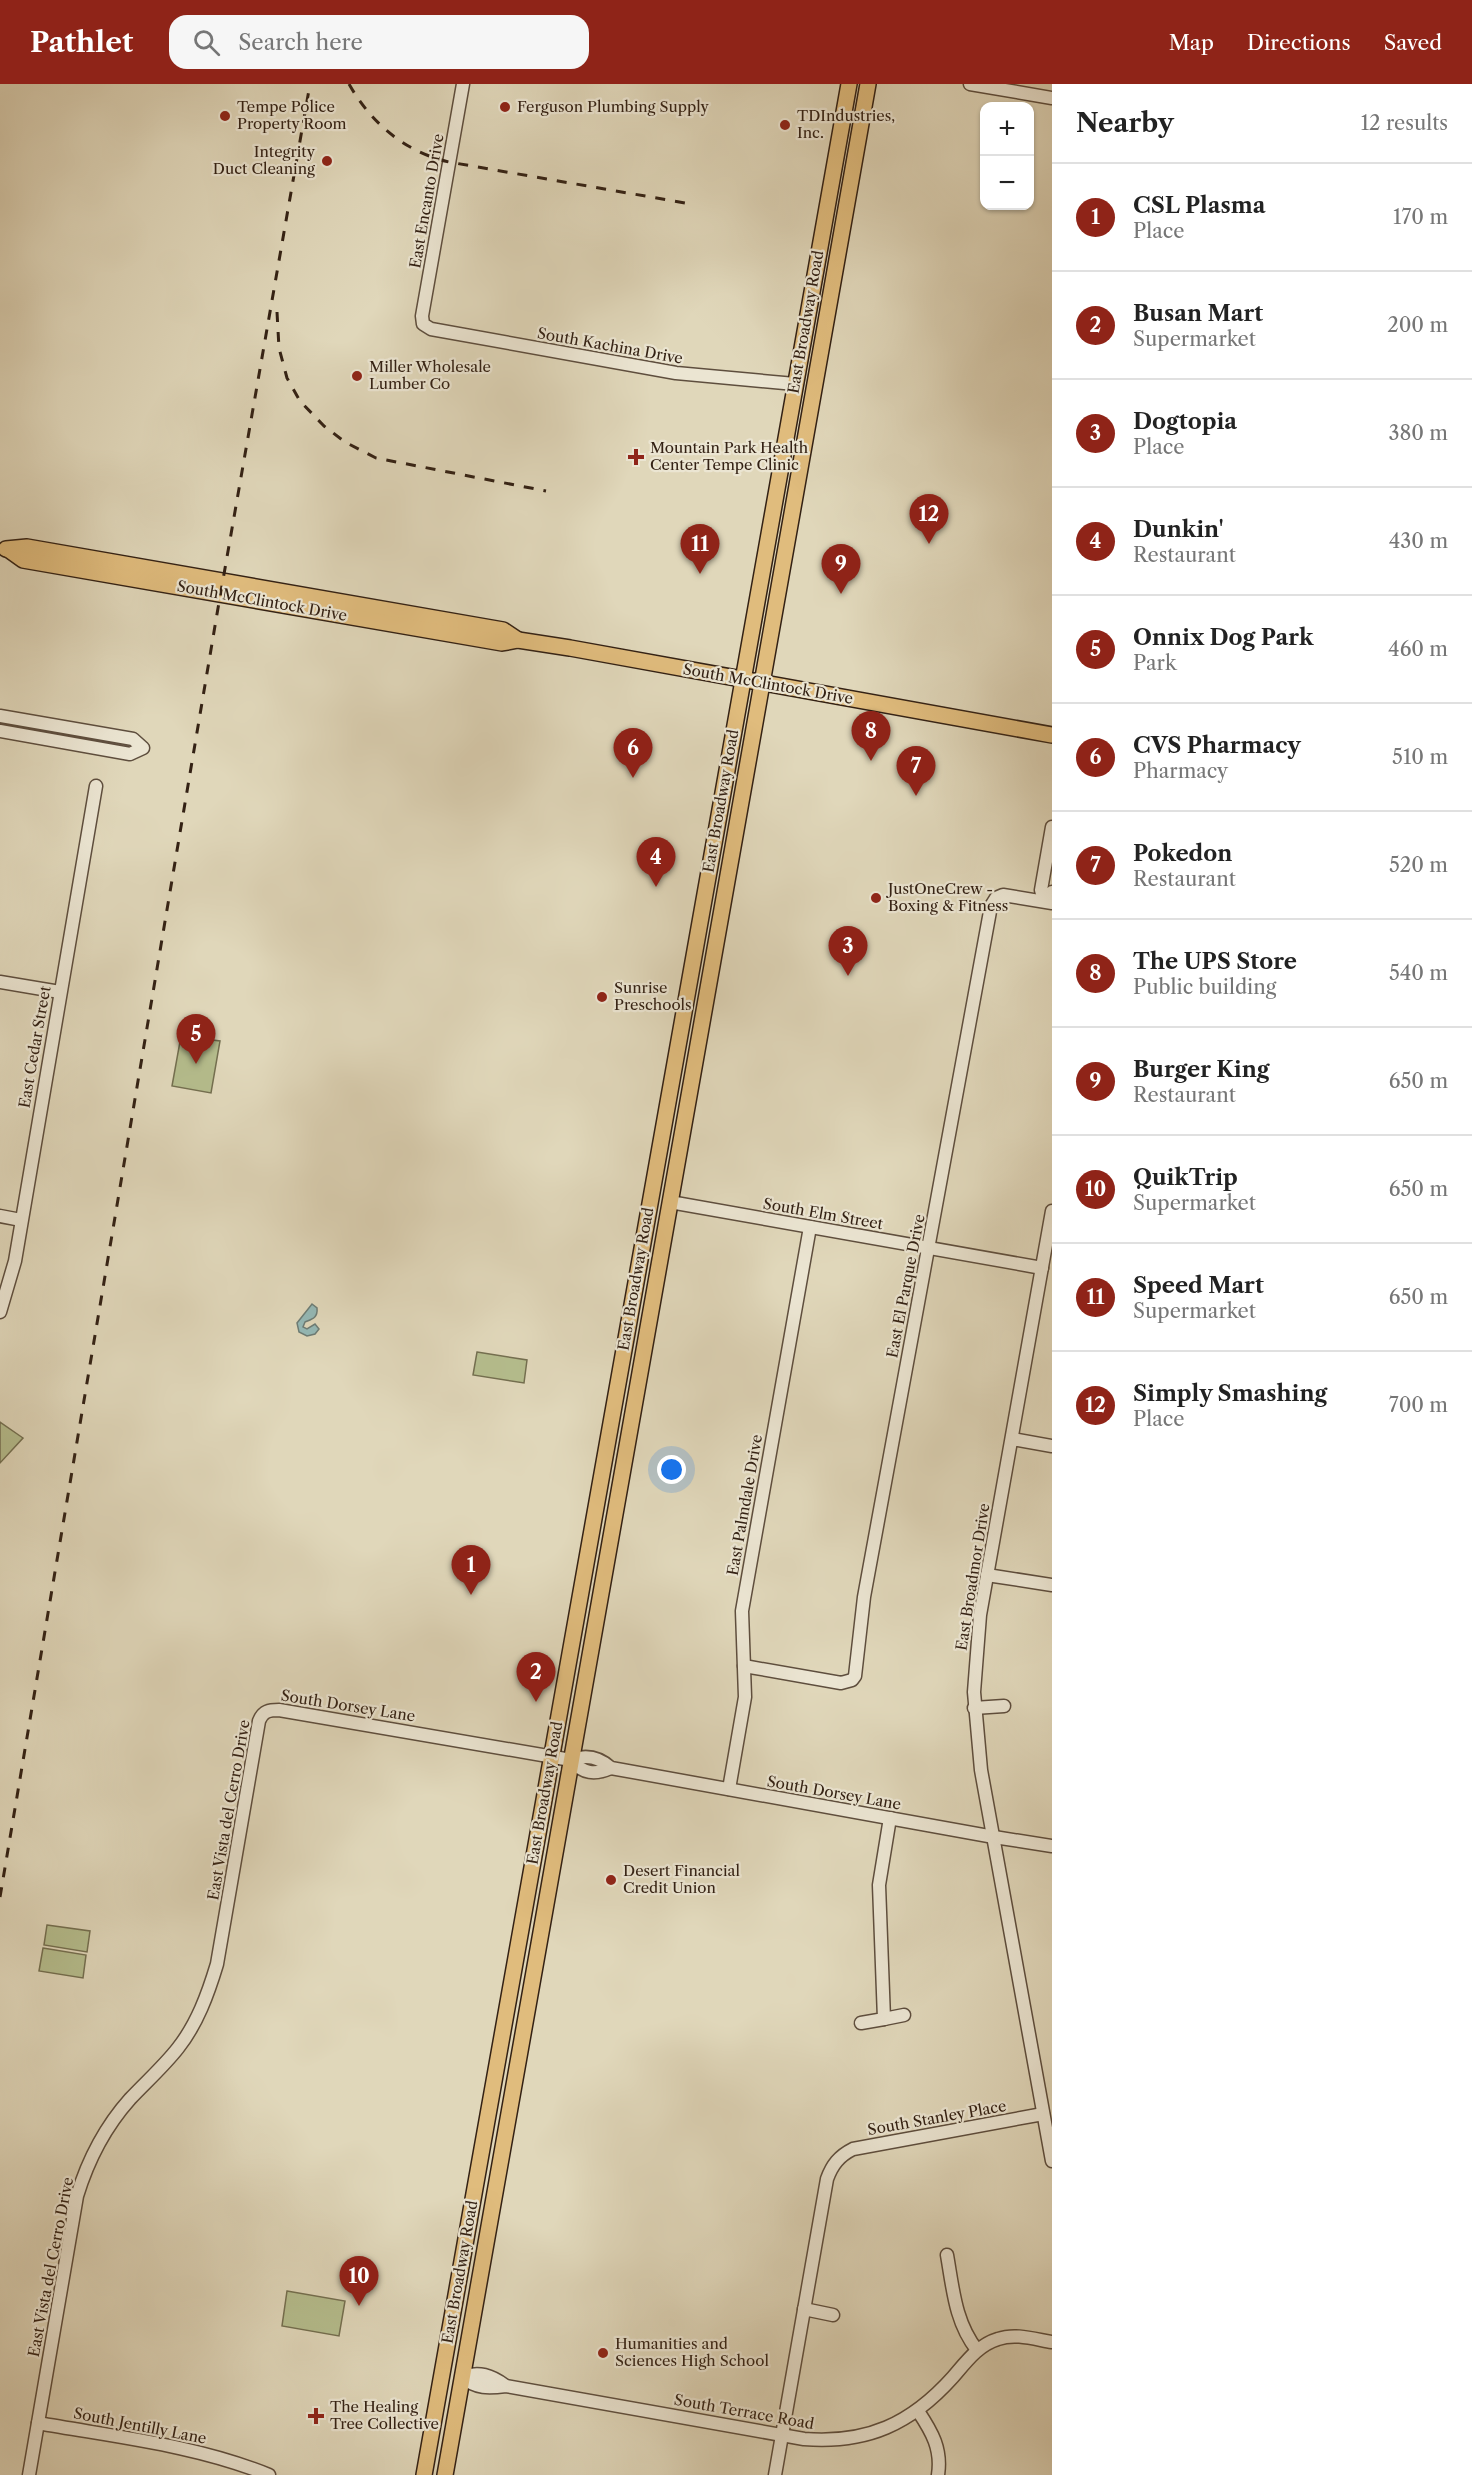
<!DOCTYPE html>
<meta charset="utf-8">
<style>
body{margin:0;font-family:"Libre Caslon Text",serif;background:#f6f6f6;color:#222}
.controls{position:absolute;right:18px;top:18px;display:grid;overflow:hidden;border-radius:12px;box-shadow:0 2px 4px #0004}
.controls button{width:54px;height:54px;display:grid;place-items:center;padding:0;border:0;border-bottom:2px solid #e0e0e0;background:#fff;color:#222;font:30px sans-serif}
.you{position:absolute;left:672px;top:1386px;width:21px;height:21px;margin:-15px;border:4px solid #fff;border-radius:50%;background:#1a73e8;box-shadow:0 0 0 9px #1a73e833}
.badge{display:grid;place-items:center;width:39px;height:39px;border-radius:50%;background:#8f2418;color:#fff;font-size:20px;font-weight:700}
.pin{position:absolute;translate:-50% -50px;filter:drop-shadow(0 2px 3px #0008)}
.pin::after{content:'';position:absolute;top:32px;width:21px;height:18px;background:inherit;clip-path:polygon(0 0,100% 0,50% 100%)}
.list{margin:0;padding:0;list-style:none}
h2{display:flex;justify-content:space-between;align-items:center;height:78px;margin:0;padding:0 24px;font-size:26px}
h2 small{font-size:20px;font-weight:400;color:#767676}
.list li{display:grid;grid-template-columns:39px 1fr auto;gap:18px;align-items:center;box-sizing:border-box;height:108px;padding:0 24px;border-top:2px solid #e0e0e0}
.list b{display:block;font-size:22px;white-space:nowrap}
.list p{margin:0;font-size:20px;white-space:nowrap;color:#767676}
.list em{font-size:20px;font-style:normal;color:#767676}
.icon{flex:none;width:33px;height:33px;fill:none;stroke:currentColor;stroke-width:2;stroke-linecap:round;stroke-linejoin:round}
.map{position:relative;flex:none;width:1052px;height:2391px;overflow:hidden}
header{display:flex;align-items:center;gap:36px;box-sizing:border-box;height:84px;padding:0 30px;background:#8f2418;color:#fff}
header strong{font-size:28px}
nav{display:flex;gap:33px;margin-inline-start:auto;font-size:21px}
.search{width:420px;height:54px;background:#f6f6f6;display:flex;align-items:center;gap:15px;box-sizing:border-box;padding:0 21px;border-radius:18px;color:#767676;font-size:22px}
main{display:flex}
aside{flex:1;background:#fff}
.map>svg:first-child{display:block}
</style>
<header>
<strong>Pathlet</strong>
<div class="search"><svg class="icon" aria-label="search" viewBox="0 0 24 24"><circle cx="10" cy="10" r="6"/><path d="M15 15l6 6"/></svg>Search here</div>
<nav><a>Map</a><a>Directions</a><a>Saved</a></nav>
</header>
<main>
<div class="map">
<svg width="1052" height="2391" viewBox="0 0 1052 2391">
<rect width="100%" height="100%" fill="#e0d7ba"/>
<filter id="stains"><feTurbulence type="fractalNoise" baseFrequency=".00333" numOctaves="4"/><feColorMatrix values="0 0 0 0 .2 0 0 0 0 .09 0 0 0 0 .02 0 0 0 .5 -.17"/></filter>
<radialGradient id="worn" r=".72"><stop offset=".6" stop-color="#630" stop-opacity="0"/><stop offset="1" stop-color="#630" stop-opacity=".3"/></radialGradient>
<g fill="#b5bd8d" stroke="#746f50" stroke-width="1.5">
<path d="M181,952L220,957L211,1009L172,1002Z"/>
<path d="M477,1268L527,1276L524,1299L473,1291Z"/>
<path d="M0,1338L23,1354L0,1379Z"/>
<path d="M47,1841L90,1847L87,1868L44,1861Z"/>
<path d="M43,1864L86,1871L83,1894L39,1887Z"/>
<path d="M287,2207L345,2217L339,2252L282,2242Z"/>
</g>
<path fill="#94b8b5" stroke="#6d7c75" stroke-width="1.5" d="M312,1220L317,1224C318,1234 312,1235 305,1238L303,1243L307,1245L315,1240L319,1245L315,1250L307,1252L299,1248L297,1239Z"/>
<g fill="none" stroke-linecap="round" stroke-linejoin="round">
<defs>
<g id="minor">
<path d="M463,0L422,232L423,240L431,245L676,289L795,300"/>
<path d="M970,0L1052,14"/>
<path d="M0,632L133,655L143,664L130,670L0,647"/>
<path d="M1052,743L1041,806L1044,817L1052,808"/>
<path d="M0,898L60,908"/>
<path d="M670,1118L1042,1184"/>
<path d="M1052,1127L980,1531L974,1608L981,1686L1052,2077"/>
<path d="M0,1132L21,1136"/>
<path d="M0,1228L15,1177L96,702"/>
<path d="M1012,1355L1052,1362"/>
<path d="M987,1491L1052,1501"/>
<path d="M744,1582L841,1599L852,1596L855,1592L864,1513L991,822L996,814L1003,811L1052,819"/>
<path d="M974,1624L1004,1622"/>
<path d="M571,1676C583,1690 595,1691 611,1684"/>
<path d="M729,1705L745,1613L742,1527L810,1143"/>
<path d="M884,1935L904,1931"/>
<path d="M861,1939L884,1935L879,1801L890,1734"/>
<path d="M947,2171C953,2205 955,2238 977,2266"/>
<path d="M804,2225L833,2231"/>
<path d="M506,2302C491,2291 479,2287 462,2293C476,2305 489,2304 506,2302L804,2355C867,2360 911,2340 953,2293C966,2278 978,2261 998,2255C1015,2249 1034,2255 1052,2258"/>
<path d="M918,2327C932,2348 942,2365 938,2391"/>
<path d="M38,2339C116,2353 195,2361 269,2391"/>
<path d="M29,2391L77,2112C88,2076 105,2043 130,2015C146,1998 164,1982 178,1964C197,1940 208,1910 217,1880L259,1637C263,1627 269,1626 279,1626L571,1676C587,1670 599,1673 611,1684L994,1753L1052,1762"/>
<path d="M775,2391L827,2095C832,2081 839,2072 853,2065L1043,2030"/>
</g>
<g id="major">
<path d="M6,465L27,463L503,546L518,556"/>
<path d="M9,466L23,476L502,559L518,556L570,564L1052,651"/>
<path d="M424,2391L849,0"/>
<path d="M445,2391L868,0"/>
</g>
</defs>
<use href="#minor" stroke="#5e4e3e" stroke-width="15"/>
<use href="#major" stroke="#332114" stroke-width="18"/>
<use href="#minor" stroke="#ebe5d2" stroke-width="12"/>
<use href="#major" stroke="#e0bc7d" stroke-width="15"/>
<g stroke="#332114" stroke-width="3" stroke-dasharray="10 10" stroke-linecap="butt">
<path d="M349,0C371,39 405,68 449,78L691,120"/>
<path d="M277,228L279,264L287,294L300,317L324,342L345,358L376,374L546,407"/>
<path d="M0,1813L217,530L310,0"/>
</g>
</g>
<g fill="#8f2418" stroke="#ebe5d2" stroke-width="2">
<circle cx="505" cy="23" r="6"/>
<circle cx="225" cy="32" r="6"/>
<circle cx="785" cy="41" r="6"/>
<circle cx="327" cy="77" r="6"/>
<circle cx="357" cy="292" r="6"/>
<path d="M633 364h6v6h6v6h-6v6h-6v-6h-6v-6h6z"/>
<circle cx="876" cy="814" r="6"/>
<circle cx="602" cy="913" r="6"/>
<circle cx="611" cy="1796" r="6"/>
<circle cx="603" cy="2269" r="6"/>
<path d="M313 2323h6v6h6v6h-6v6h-6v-6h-6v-6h6z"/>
</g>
<g text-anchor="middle" stroke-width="4.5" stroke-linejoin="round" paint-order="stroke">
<g font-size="15" fill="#332114" stroke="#ebe5d2" text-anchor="start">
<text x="237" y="28">Tempe Police<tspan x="237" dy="17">Property Room</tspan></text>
<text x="517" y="28">Ferguson Plumbing Supply</text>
<text x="797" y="37">TDIndustries,<tspan x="797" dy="17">Inc.</tspan></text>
<text x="315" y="73" text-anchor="end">Integrity<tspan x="315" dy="17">Duct Cleaning</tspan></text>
<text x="369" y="288">Miller Wholesale<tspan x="369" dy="17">Lumber Co</tspan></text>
<text x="650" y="369">Mountain Park Health<tspan x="650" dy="17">Center Tempe Clinic</tspan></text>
<text x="888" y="810">JustOneCrew -<tspan x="888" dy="17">Boxing &amp; Fitness</tspan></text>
<text x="614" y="909">Sunrise<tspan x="614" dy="17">Preschools</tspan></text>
<text x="623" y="1792">Desert Financial<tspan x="623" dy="17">Credit Union</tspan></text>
<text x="615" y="2265">Humanities and<tspan x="615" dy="17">Sciences High School</tspan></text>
<text x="330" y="2328">The Healing<tspan x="330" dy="17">Tree Collective</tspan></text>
</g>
<g font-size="15" fill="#332114" stroke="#ebe5d2">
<text transform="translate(427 117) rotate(-80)" y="5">East Encanto Drive</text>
<text transform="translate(806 238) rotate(-80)" y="5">East Broadway Road</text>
<text transform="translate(610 262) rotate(10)" y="5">South Kachina Drive</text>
<text transform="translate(262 517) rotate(10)" y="5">South McClintock Drive</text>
<text transform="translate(768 600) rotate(10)" y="5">South McClintock Drive</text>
<text transform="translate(721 717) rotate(-80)" y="5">East Broadway Road</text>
<text transform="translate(35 963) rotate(-80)" y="5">East Cedar Street</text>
<text transform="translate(823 1130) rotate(10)" y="5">South Elm Street</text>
<text transform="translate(636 1195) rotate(-80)" y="5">East Broadway Road</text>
<text transform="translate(906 1202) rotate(-79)" y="5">East El Parque Drive</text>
<text transform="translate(745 1421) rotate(-80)" y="5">East Palmdale Drive</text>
<text transform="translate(973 1493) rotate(-81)" y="5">East Broadmor Drive</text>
<text transform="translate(348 1622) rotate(9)" y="5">South Dorsey Lane</text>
<text transform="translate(545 1709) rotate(-80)" y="5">East Broadway Road</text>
<text transform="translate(834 1709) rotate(10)" y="5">South Dorsey Lane</text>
<text transform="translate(229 1726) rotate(-80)" y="5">East Vista del Cerro Drive</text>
<text transform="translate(937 2034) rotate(-10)" y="5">South Stanley Place</text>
<text transform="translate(51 2183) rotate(-79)" y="5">East Vista del Cerro Drive</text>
<text transform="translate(460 2188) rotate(-80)" y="5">East Broadway Road</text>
<text transform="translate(744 2328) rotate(10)" y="5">South Terrace Road</text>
<text transform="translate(140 2342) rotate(11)" y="5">South Jentilly Lane</text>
</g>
</g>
<rect width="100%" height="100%" filter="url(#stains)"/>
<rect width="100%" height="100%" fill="url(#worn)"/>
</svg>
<div class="controls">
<button>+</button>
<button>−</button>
</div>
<div class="you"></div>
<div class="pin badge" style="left:471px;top:1511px">1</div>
<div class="pin badge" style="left:536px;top:1618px">2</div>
<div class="pin badge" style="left:848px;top:892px">3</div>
<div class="pin badge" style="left:656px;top:803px">4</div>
<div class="pin badge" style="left:196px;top:980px">5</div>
<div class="pin badge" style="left:633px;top:694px">6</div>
<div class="pin badge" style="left:916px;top:712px">7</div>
<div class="pin badge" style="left:871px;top:677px">8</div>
<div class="pin badge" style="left:841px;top:510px">9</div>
<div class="pin badge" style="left:359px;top:2222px">10</div>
<div class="pin badge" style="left:700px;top:490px">11</div>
<div class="pin badge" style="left:929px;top:460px">12</div>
</div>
<aside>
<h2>Nearby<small>12 results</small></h2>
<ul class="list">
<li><span class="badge">1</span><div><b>CSL Plasma</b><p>Place</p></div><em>170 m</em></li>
<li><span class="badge">2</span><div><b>Busan Mart</b><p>Supermarket</p></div><em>200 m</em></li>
<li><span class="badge">3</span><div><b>Dogtopia</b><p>Place</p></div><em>380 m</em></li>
<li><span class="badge">4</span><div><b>Dunkin'</b><p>Restaurant</p></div><em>430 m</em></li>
<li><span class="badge">5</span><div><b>Onnix Dog Park</b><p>Park</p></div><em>460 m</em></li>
<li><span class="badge">6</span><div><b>CVS Pharmacy</b><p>Pharmacy</p></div><em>510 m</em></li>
<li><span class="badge">7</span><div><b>Pokedon</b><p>Restaurant</p></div><em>520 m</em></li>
<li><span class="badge">8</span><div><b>The UPS Store</b><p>Public building</p></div><em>540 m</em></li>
<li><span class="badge">9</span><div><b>Burger King</b><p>Restaurant</p></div><em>650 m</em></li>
<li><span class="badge">10</span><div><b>QuikTrip</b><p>Supermarket</p></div><em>650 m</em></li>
<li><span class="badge">11</span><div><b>Speed Mart</b><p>Supermarket</p></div><em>650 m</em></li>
<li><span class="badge">12</span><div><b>Simply Smashing</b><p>Place</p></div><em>700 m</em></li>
</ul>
</aside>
</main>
